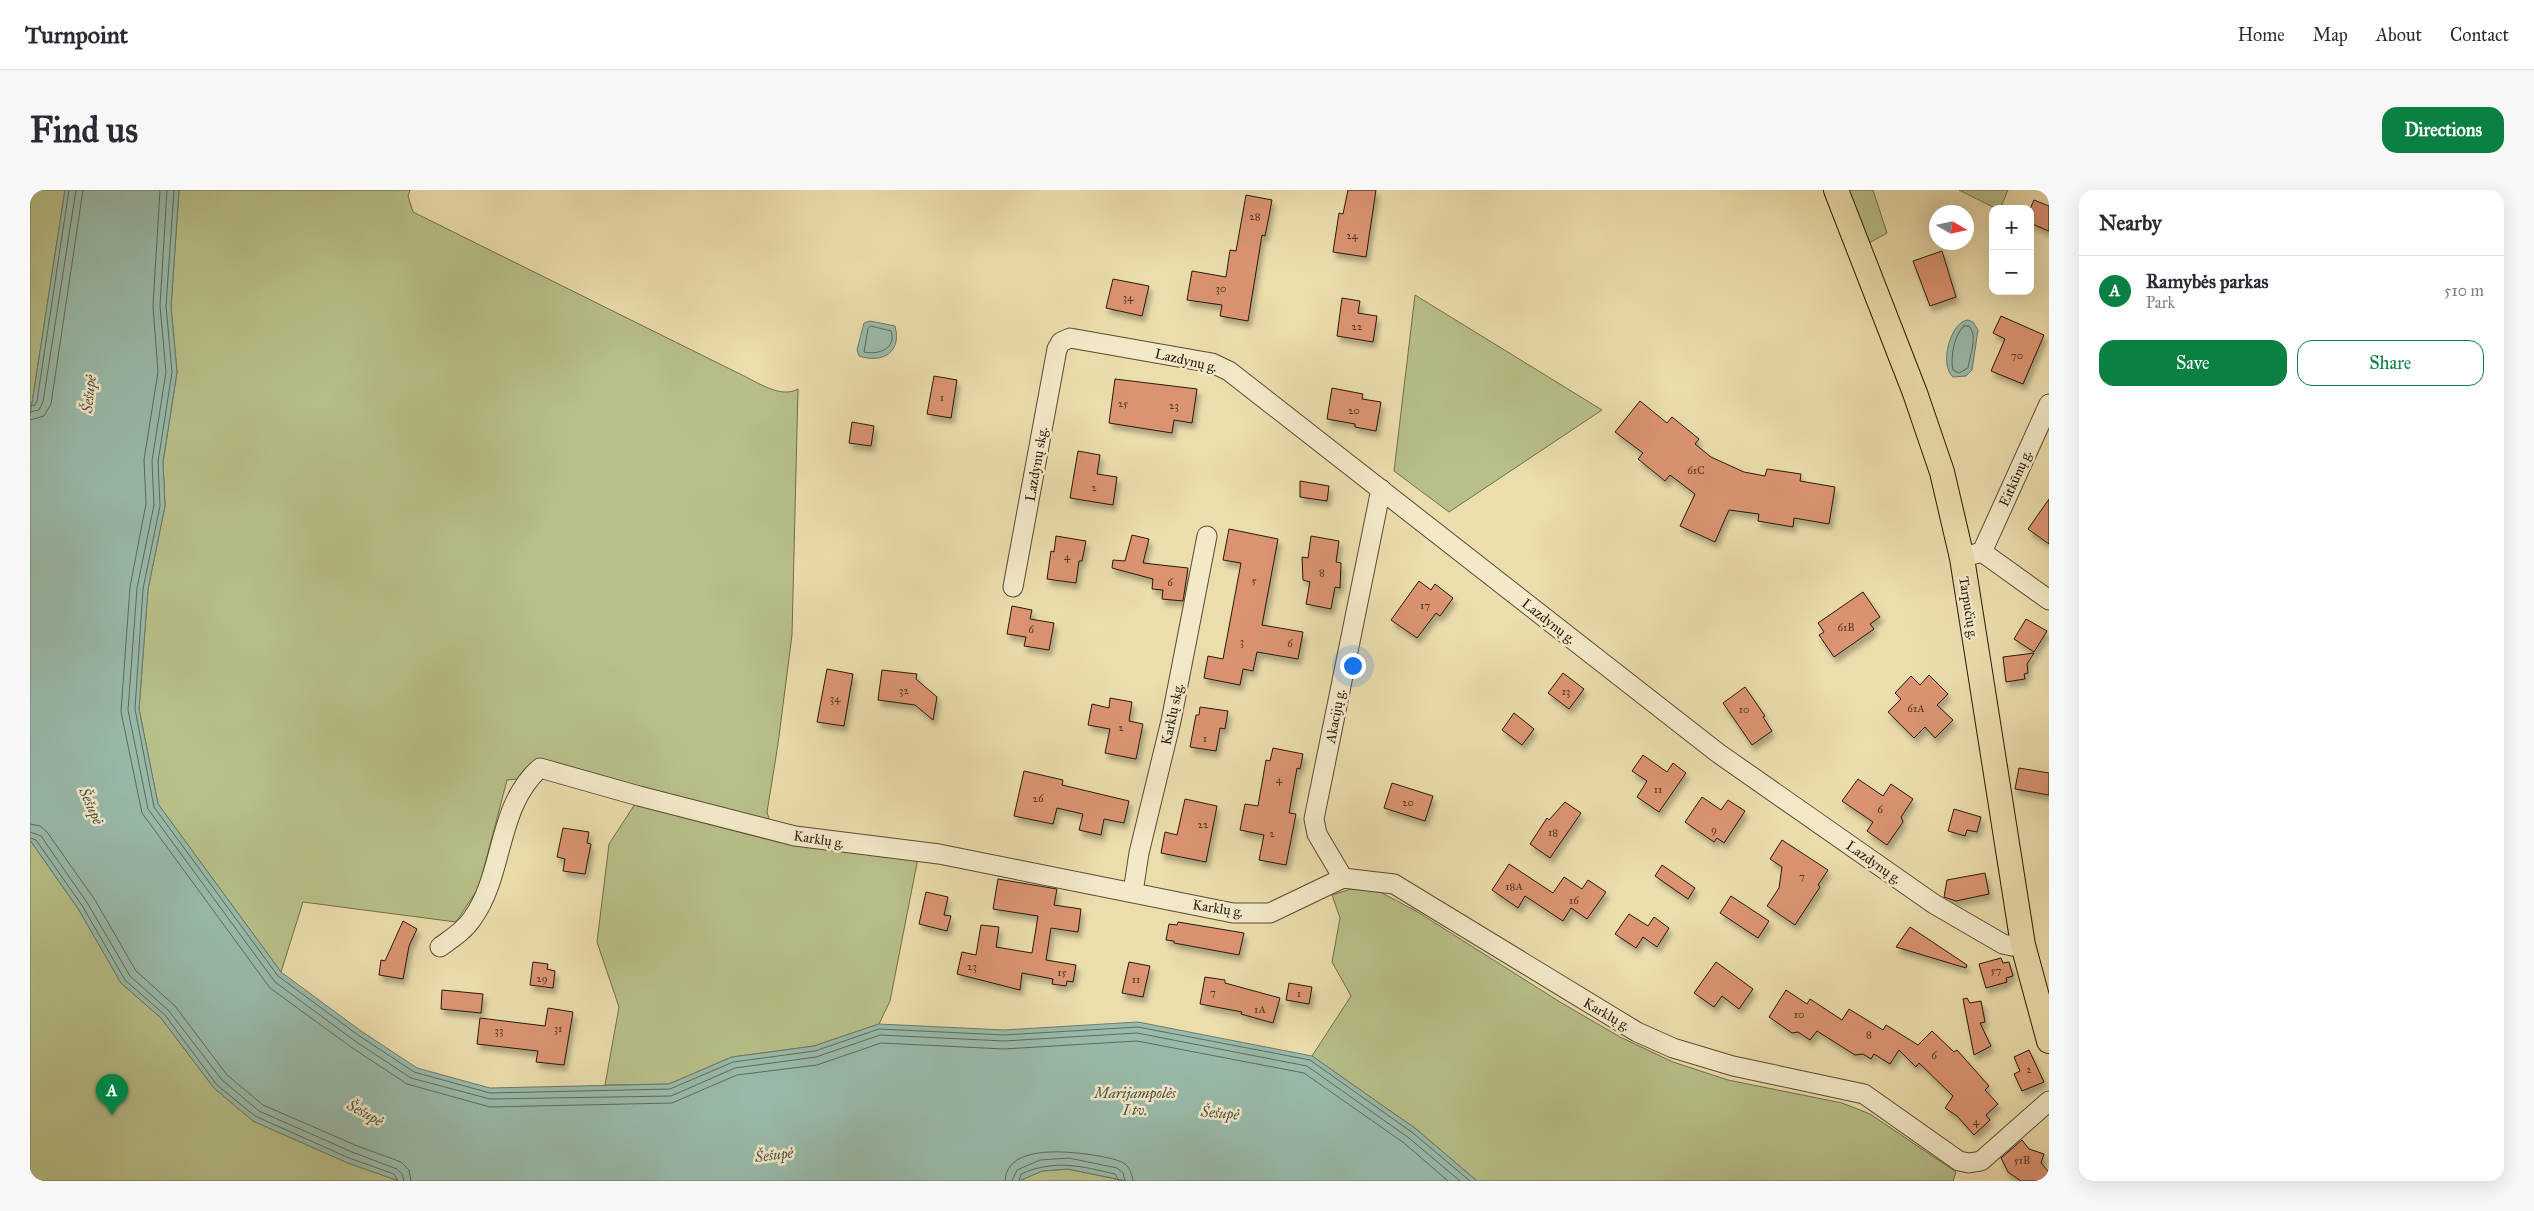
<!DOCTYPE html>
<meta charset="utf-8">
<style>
body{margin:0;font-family:"IM FELL Great Primer",serif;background:#f7f7f7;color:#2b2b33}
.controls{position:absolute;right:15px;top:15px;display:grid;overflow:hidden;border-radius:10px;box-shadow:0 5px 20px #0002}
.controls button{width:45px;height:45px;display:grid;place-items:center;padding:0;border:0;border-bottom:1px solid #e1e1e2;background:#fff;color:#2b2b33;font:25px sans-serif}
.compass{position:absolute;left:1899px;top:15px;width:45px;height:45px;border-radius:50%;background:#fff;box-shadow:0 5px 20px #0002;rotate:99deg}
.you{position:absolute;left:1322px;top:475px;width:18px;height:18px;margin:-12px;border:4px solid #fff;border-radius:50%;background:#1a73e8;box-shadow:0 0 0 8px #1a73e833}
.badge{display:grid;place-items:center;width:32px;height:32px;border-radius:50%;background:#0b8043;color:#fff;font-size:16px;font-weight:700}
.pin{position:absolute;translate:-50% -41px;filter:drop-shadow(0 1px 2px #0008)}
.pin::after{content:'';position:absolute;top:26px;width:18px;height:15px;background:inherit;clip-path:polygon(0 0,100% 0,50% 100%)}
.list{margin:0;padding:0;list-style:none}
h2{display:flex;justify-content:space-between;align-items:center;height:65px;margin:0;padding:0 20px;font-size:21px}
h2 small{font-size:16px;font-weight:400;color:#7c7c81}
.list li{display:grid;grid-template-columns:32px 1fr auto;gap:15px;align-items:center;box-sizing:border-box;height:70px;padding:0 20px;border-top:1px solid #e1e1e2}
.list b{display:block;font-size:19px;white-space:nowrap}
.list p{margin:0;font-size:16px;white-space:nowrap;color:#7c7c81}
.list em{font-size:16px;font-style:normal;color:#7c7c81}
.actions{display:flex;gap:10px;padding:15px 20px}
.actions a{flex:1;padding:11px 0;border:1px solid #0b8043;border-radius:15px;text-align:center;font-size:18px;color:#0b8043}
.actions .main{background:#0b8043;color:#fff}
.map{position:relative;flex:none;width:2019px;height:991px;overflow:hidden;border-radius:15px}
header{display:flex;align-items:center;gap:30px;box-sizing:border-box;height:70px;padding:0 25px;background:#fff;border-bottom:1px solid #e1e1e2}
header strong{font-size:24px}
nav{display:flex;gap:28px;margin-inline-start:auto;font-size:18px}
.intro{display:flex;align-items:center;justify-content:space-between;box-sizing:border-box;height:120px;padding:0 30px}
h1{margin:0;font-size:35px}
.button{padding:12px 22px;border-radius:15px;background:#0b8043;color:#fff;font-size:18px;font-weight:700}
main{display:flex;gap:30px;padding:0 30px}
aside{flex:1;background:#fff;border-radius:15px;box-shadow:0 5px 20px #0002}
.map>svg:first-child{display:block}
</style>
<header>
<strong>Turnpoint</strong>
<nav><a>Home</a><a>Map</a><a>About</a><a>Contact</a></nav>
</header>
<div class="intro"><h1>Find us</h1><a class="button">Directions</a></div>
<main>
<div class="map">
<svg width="2019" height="991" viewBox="0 0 2019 991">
<defs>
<filter id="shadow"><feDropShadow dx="3" dy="5.5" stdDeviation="2.5" flood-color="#0004"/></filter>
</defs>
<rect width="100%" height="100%" fill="#ecddac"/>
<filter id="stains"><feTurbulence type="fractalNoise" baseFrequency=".004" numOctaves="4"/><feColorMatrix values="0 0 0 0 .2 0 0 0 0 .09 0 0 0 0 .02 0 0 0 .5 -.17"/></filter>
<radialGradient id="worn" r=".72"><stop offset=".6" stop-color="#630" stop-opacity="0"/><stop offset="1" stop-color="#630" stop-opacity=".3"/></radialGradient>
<g fill="#b8c089" stroke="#706d4a">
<path d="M0,0H35L0,226Z"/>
<path d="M149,0H380L378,6L383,22L710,184C727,192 751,209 768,199L762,445L748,554L737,622L746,651L888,668L860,811L849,834L784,856L702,867L639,894L575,895L589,817L567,752L579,654L605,614L513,586L477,590L449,697L426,732L273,712L251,782L128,614L109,519L118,399L135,316L133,272L147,182L141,117Z"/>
<path d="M1818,0H1843L1857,43L1839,53Z"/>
<path d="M1929,0H1978L1970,19H1967Z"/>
<path d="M1385,105L1572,220L1419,322L1364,281Z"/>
<path d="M0,650L49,720L91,793L131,828L184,898L223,931L318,973L369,991H0Z"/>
<path d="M1321,699L1350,702L1386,721L1530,812L1590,847L1643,872L1698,890L1812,913L1840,924L1926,982L1923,991H1447L1386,939L1282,866L1321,806L1302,772L1310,728L1302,705Z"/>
<path d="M1038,979L1090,990L1097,991H989L1012,981Z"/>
</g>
<g fill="#99bbab" stroke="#6b7b6b">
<path d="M35,0H149L141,117L147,182L133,272L135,316L118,399L109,519L128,614L251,782L331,841L387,878L460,898L639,894L702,867L784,856L849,834L974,840L1108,832L1282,866L1386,939L1447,991H1097L1038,979L1012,981L989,991H369L318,973L223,931L184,898L131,828L91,793L49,720L0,650V226Z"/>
<path d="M1938,130L1943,132L1948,140L1942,180L1936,186L1923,187C1909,175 1920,132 1938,130Z"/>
<path d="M840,131L865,136C872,162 853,174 829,166L827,160L834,133Z"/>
</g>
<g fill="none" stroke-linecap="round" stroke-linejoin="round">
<g stroke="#606a5b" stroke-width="1">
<path d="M130,0L123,116L128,182L114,270L116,314L100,397L91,522L112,623L240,798L321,857L377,894L460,917L642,913L707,885L787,875L851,853L974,859L1107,851L1274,883L1374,953L1418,991"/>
<path d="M137,0L130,116L136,182L122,271L124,315L107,398L98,520L118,619L245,792L325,851L381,888L460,909L641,906L705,878L786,867L850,845L974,851L1107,843L1277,876L1379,948L1430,991"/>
<path d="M144,0L136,116L142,182L128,272L130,316L113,399L105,519L124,617L248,786L328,845L384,882L460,903L640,899L703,872L785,861L849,839L974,845L1108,837L1280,870L1383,943L1440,991"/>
<path d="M841,136L861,141C867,159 848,165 834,162L838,139Z"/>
<path d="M1934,136H1939C1948,146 1940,165 1938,178L1929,183L1923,180C1920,169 1924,144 1934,136Z"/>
<path d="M0,216L5,215L7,211L39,0"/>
<path d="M0,222L9,220L13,212L46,0"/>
<path d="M0,230L14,226L21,214L53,0"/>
<path d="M0,634L10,636L17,642L65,710L106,781L145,816L197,885L233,915L325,955L371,972L379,980L381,991"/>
<path d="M0,642L11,646L58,714L100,786L139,821L192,890L229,921L322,962L367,979L372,984L374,991"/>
<path d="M0,648L6,650L53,717L95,790L135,825L187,895L225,926L319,968L364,984L368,991"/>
<path d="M975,991C976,952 1045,962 1069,966C1077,968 1088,969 1095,974C1100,978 1102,984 1103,991"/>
<path d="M982,991L987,980L1010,970L1039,968L1087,978L1093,983L1095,991"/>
<path d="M989,991L991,984C1025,969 1050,976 1085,984L1089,991"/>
</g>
</g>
<g fill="#db9472" stroke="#271a0b" filter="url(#shadow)">
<path d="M1318,0H1346L1336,67L1303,62L1309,23L1313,24Z"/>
<path d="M1216,5L1242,10L1235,46L1232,45L1218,131L1190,126L1192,115L1157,110L1162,81L1196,87L1200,60L1206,61Z"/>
<path d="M2004,10L2019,16V41L2000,33V19Z"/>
<path d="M1912,61L1926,107L1900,116L1883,71Z"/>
<path d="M1083,89L1119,96L1112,126L1076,118Z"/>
<path d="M1312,108L1330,111L1328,123L1347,126L1343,152L1307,146Z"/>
<path d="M1971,126L2014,145L1993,194L1961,181L1975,149L1963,143Z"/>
<path d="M904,186L927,190L921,228L897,224Z"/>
<path d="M1085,189L1167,199L1162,233L1144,230L1142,243L1079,233Z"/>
<path d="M1302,198L1333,204L1332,209L1351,212L1346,241L1325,237V234L1297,229Z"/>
<path d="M1610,211L1637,233L1642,227L1669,249L1665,254L1681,267L1714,282L1735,286L1737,279L1771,284L1770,291L1805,297L1799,334L1764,328L1763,337L1728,331L1729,324L1699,320L1685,352L1650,336L1665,304L1640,285L1635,291L1608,269L1613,263L1585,242Z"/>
<path d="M822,232L844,236L841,256L819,253Z"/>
<path d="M1048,261L1070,265L1067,284L1087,287L1083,315L1040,308Z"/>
<path d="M1270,291L1299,296L1297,311L1270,307Z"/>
<path d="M2019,309V354L1998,339Z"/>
<path d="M1199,339L1248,349L1232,435L1273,442L1268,469L1227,462L1223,481L1213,479L1210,495L1174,488L1178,466L1193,469L1211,373L1193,370Z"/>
<path d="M1102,345L1119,349L1113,373L1158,378L1153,411L1132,409L1133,400L1122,399L1123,389L1082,378L1083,370L1095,371Z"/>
<path d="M1026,346L1056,351L1052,371H1049L1046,393L1017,389L1021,361L1024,362Z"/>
<path d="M1281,346L1309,351L1306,372L1311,373L1310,398L1305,397L1301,419L1276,414L1280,392L1273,390L1272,367L1278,368Z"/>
<path d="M1389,391L1401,400L1405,394L1423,408L1410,426L1406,423L1387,448L1361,430Z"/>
<path d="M1833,402L1850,427L1840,434L1844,439L1804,467L1789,445L1794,442L1788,433Z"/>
<path d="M982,416L1002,420L1000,429L1024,433L1019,460L994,456L996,447L977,444Z"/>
<path d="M1996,429L2017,441L2004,462L1984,449Z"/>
<path d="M2004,463L1997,474L1998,483L1994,484L1995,489L1976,492L1973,467Z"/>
<path d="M797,479L823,484L814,536L787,532Z"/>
<path d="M852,480L887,484L886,489L907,507L903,530L885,515L848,510Z"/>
<path d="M1533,483L1554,499L1539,519L1518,503Z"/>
<path d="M1899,485L1918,504L1907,515L1923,530L1905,548L1895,537L1884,548L1858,522L1871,509L1865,503L1881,486L1890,495Z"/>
<path d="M1715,497L1735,526L1733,527L1742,541L1722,555L1693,513Z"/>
<path d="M1080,508L1102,512L1099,531L1113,534L1106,569L1075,563L1080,539L1058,535L1062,514L1079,518Z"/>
<path d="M1170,517L1198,521L1195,539L1190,538L1186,561L1160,557L1166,525H1169Z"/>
<path d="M1484,523L1504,539L1492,555L1472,540Z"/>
<path d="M1243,558L1273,564L1270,579L1267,578L1259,623L1266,624L1256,675L1229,670L1234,645L1210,640L1215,614L1228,616L1236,570L1240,571Z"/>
<path d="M1613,565L1637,582L1643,573L1656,583L1629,622L1607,607L1617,591L1602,581Z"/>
<path d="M1989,578L2019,583V605L1985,599Z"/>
<path d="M994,581L1033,590L1032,595L1099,611L1094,633L1074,629L1071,645L1049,640L1053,624L1027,618L1023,634L984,626Z"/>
<path d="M1828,589L1853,606L1861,594L1883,609L1871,627L1873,632L1857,655L1837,641L1843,632L1812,611Z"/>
<path d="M1362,593L1403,606L1395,631L1354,618Z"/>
<path d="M1672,607L1691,620L1698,610L1715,621L1694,653L1687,648L1684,652L1655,632Z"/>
<path d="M1155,609L1187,616L1176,672L1131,663L1135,642L1147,645Z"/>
<path d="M1535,612L1551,623L1520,668L1500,654L1517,628L1519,630Z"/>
<path d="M1924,619L1951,627L1947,642L1937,640L1935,646L1918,641Z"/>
<path d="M533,638L559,642L557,653L561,654L555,684L533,681L535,669L527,667Z"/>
<path d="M1752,650L1798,680L1788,695L1790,697L1765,735L1737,716L1749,698L1752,677L1740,669Z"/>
<path d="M1479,674L1523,703L1534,687L1552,699L1558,690L1576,702L1557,729L1541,718L1533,731L1495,706L1488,718L1462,700Z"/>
<path d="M1632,675L1665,698L1658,709L1625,686Z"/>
<path d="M1955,683L1959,704L1926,711L1914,707L1917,690Z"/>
<path d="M968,689L1027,699L1024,715L1051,719L1048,742L1021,738L1016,770L1046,775L1043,792L1037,791L1036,796L1022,794L1023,789L992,783L990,800L927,784L932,762L946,765L951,735L969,737L966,757L1002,763L1008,726L963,719Z"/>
<path d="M896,702L918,707L914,725L921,726L917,741L889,734Z"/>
<path d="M1701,706L1739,731L1728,748L1690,723Z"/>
<path d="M1599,724L1618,736L1624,727L1639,738L1627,757L1613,747L1606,758L1585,744Z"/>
<path d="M373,731L387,739L379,756L373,789L349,785L351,770L355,771Z"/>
<path d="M1148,732L1214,743L1209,765L1144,753V751L1136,750L1139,734L1147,735Z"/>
<path d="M1880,737L1937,775L1936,778L1866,757Z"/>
<path d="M1971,768L1973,773L1979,772L1983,786L1976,788L1977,792L1956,798L1949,774Z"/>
<path d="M503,772L518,774L517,779L525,781L523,798L500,795Z"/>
<path d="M1099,772L1120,776L1113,807L1092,803Z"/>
<path d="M1686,772L1723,799L1709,819L1692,806L1684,817L1664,803Z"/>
<path d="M1175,787L1195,790V793L1250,808L1243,833L1211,824L1212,822L1170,814Z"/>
<path d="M1259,793L1282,797L1279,814L1256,810Z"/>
<path d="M412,800L453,804L451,823L411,819Z"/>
<path d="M1756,800L1777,814L1780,809L1812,830L1819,819L1853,840L1856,835L1888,855L1902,841L1924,862L1927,860L1959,896L1955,900L1968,914L1956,925L1960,930L1944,945L1927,926L1915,918L1923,906L1889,873L1886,877L1869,860L1860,874L1844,864L1841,869L1833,864L1825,865L1787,841L1780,850L1768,842L1762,843L1739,827Z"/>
<path d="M1937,808L1940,813L1951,811L1955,832L1950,833L1961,856L1944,865L1933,809Z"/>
<path d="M518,818L543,822L534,875L506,872L508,861L447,854L450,828L515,836Z"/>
<path d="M1999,860L2014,892L1992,901L1984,884L1990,881L1984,867Z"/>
<path d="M1992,950L1999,959L2014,964L2011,973L2019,982V991H1991L1978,982L1971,968Z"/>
</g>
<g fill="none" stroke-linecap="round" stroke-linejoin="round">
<defs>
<g id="minor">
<path d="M1952,362L2019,214"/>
<path d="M1941,365L1952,362L2019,410"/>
<path d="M983,397L1027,159L1031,152L1040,148L1182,173L1199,181L1688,563L1904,714L1973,754L1982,756L1993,755"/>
<path d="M1313,688L1287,644L1284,629L1351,299"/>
<path d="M1103,702L1109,663L1141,531L1177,346"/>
<path d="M410,757C421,749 434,741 442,729C475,683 466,617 510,578L609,606L765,646L909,664L1203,723H1240L1313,688L1364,694L1607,842L1643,858L1703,876L1834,904L1929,971L1939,973L1951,971L2019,911"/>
</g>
<path id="major" d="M1806,0L1885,203L1912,282L1932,368L1993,755L2019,851"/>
</defs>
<use href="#minor" stroke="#584b33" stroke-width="21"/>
<use href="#major" stroke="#271a0b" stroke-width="26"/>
<use href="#minor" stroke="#f3e9c9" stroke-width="19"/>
<use href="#major" stroke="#ecddac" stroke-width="24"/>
</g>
<g text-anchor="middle" stroke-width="5" stroke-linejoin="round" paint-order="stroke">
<g font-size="11" fill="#543825">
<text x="1225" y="30">28</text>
<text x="1322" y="49">24</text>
<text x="1191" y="102">30</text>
<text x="1098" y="111">34</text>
<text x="1327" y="140">22</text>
<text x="1987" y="169">70</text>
<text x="912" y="211">1</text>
<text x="1093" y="217">25</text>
<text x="1144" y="219">23</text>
<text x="1324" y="224">20</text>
<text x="1666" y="284">61C</text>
<text x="1064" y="301">2</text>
<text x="1037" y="370">4</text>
<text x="1292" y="386">8</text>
<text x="1224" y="394">5</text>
<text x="1140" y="396">6</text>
<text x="1395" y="419">17</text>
<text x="1816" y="441">61B</text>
<text x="1001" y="443">6</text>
<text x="1212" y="455">3</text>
<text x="1260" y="457">6</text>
<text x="874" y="504">32</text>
<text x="1536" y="505">13</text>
<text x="805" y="512">34</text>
<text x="1886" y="522">61A</text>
<text x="1714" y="523">10</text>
<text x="1091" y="541">2</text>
<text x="1175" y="552">1</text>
<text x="1249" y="593">4</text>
<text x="1628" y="603">11</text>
<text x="1008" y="612">26</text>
<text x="1378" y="616">20</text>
<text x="1850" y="623">6</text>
<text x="1173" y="638">22</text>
<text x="1684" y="643">9</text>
<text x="1523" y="646">18</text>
<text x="1242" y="647">2</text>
<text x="1772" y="690">7</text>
<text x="1484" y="700">18A</text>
<text x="1544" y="714">16</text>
<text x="942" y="780">23</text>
<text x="1966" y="784">57</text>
<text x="1032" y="786">15</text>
<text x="512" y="792">29</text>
<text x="1106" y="793">11</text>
<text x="1183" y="806">7</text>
<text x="1269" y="807">1</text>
<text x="1230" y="823">1A</text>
<text x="1769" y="828">10</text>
<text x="528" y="842">31</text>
<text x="469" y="844">33</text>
<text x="1839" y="848">8</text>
<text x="1904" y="869">6</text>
<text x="1999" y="883">2</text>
<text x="1946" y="935">4</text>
<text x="1992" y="974">51B</text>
</g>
<g font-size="14" fill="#271a0b" stroke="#f3e9c9">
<text transform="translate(1156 170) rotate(13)" y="5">Lazdynų g.</text>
<text transform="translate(1006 274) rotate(-80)" y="5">Lazdynų skg.</text>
<text transform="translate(1985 288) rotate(-66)" y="5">Eitkūnų g.</text>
<text transform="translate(1939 418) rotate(81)" y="5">Tarpučių g.</text>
<text transform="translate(1519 431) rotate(38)" y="5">Lazdynų g.</text>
<text transform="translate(1142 524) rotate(-78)" y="5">Karklų skg.</text>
<text transform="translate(1305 526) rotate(-79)" y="5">Akacijų g.</text>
<text transform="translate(789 649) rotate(9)" y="5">Karklų g.</text>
<text transform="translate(1844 672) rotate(35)" y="5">Lazdynų g.</text>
<text transform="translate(1188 718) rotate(9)" y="5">Karklų g.</text>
<text transform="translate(1577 824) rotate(30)" y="5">Karklų g.</text>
</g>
<g font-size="15" font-style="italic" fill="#4f5243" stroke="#f3e9c9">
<text transform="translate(59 204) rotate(-83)" y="5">Šešupė</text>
<text transform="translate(61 616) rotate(66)" y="5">Šešupė</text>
<text x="1105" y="908">Marijampolės<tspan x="1105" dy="17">I tv.</tspan></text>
<text transform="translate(335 923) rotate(29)" y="5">Šešupė</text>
<text transform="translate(1190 923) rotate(5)" y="5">Šešupė</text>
<text transform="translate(744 965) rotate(-7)" y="5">Šešupė</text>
</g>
</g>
<rect width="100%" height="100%" filter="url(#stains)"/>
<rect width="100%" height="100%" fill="url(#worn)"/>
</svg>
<div class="controls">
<button>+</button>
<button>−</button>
</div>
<svg class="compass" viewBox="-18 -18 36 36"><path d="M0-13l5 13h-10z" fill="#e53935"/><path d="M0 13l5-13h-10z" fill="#7c7c81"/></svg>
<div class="you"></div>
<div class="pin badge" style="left:82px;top:925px">A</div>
</div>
<aside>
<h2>Nearby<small></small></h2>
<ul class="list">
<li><span class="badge">A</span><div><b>Ramybės parkas</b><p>Park</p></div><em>510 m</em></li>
</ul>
<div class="actions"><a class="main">Save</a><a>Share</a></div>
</aside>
</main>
